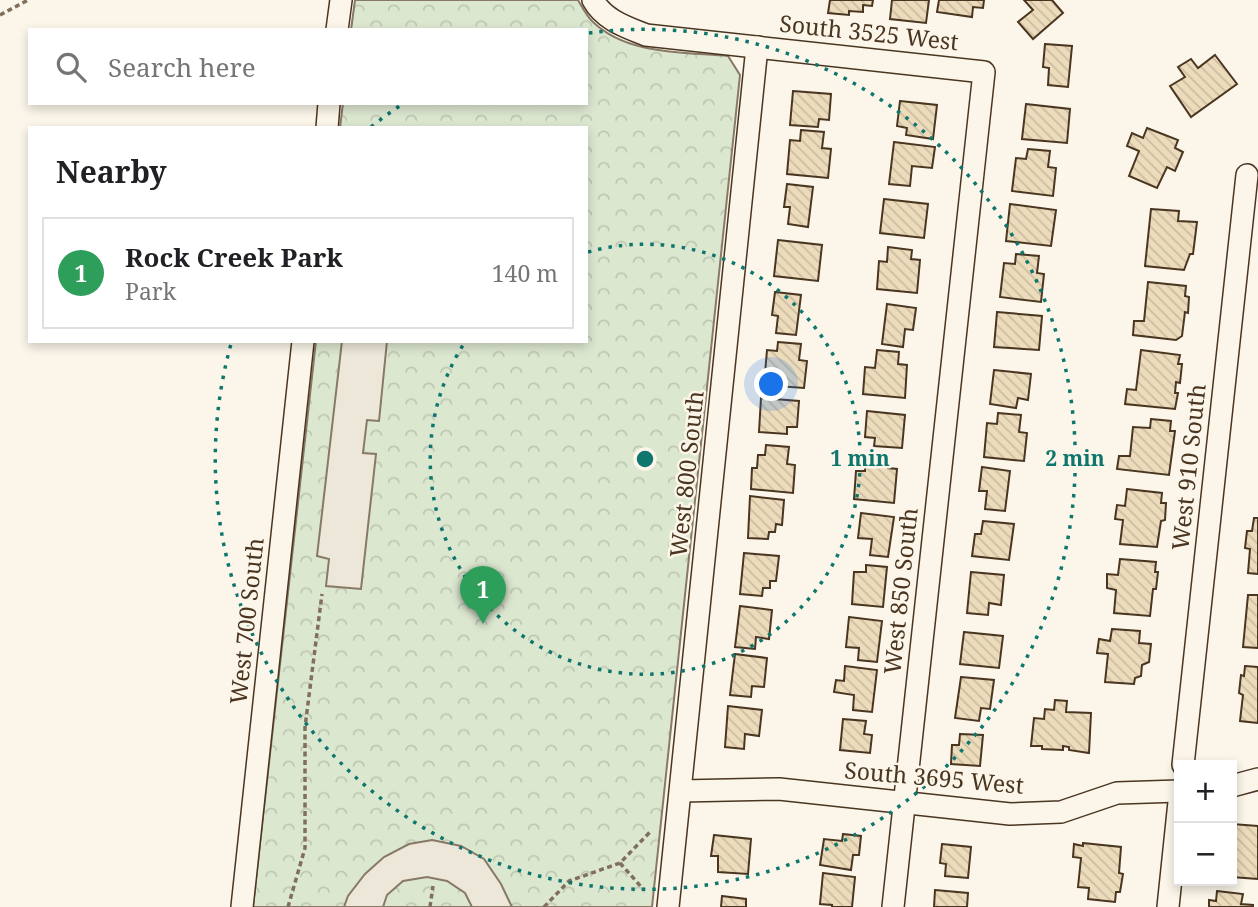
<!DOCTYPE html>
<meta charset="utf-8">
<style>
body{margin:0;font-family:"Noto Serif",serif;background:#f6f6f6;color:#202124}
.controls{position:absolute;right:21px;bottom:21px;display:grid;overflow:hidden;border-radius:0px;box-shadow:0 4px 10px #0003}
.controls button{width:63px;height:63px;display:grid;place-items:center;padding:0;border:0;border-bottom:2px solid #e0e0e0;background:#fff;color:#202124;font:35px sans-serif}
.you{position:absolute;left:772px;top:385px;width:24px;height:24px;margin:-18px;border:5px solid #fff;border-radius:50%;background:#1a73e8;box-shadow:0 0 0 10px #1a73e833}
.badge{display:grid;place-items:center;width:46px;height:46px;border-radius:50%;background:#ea580c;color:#fff;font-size:23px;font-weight:700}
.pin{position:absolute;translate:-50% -58px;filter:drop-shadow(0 2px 4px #0008)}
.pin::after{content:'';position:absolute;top:37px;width:24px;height:21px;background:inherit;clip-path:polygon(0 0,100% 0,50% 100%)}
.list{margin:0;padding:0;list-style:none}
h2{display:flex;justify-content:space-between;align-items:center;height:91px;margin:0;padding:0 28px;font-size:30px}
h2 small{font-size:23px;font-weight:400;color:#757577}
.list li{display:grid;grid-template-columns:46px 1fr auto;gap:21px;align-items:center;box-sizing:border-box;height:112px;margin:0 14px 14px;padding:0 14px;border:2px solid #e0e0e0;border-radius:0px}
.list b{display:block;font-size:26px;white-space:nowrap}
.list p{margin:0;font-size:23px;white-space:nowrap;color:#757577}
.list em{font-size:23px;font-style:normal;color:#757577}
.icon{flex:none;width:38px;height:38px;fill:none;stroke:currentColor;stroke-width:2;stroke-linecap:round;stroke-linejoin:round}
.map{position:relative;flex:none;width:1258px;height:907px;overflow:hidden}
.search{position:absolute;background:#fff;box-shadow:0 4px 10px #0003;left:28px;top:28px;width:560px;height:77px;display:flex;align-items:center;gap:18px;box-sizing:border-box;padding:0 24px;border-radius:0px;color:#757577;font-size:26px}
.panel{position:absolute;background:#fff;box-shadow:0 4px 10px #0003;left:28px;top:126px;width:560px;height:217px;border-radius:0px}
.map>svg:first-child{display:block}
</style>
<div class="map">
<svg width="1258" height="907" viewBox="0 0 1258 907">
<defs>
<pattern id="forest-crowns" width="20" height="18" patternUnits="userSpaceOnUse" patternTransform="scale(1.75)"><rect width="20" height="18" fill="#dce7d0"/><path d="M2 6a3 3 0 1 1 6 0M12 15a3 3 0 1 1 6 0" fill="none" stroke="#bec7b2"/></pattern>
<pattern id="building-back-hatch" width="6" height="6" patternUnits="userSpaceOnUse" patternTransform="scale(1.75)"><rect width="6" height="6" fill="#ecdcbc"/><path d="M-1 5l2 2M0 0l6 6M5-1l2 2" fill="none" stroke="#ccbda1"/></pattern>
</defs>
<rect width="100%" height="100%" fill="#fbf6e9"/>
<path fill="url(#forest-crowns)" stroke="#887966" stroke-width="2" d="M355,0H578C582,7 587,17 593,22C627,55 684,52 728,56L740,75L652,907H253L316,341H586V128H340L343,103H586V30H351Z"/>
<g fill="#ede7d9" stroke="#887966" stroke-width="2">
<path d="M342,341H387L379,421L367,420L363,453L376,454L361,589L326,586L329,559L317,556Z"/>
<path d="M432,840L461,846L484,859L501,884L512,907H472L465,893L447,881L427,877L403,881L387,895L383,907H344L348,896L365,874L384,857L409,844Z"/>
</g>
<g fill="url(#building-back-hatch)" stroke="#4a3520" stroke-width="2">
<path d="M830,0H873L872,6L863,5V12L849,11V15L828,13Z"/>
<path d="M892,0H929L926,23L890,19Z"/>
<path d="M939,0H984L983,8L973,7L972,17L937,12Z"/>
<path d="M1024,0H1052L1063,13L1033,39L1018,22L1033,10Z"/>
<path d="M1045,44L1072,46L1068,87L1048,85L1049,68L1043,67Z"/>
<path d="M1215,55L1237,84L1191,117L1170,86L1185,77L1178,67L1191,59L1198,68Z"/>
<path d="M793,91L831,94L829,120L819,119L818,127L790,125Z"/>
<path d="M900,101L937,105L933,139L906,135L907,128L897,126Z"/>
<path d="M1026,104L1070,109L1067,143L1022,139Z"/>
<path d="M1147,128L1178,140L1175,148L1183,152L1175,171L1167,167L1157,188L1129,176L1139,151L1127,146L1132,133L1143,138Z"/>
<path d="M801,130L824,132L822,148L831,149L828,178L787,174L790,140L800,141Z"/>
<path d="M894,142L935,147L932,168L912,166L910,186L889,184Z"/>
<path d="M1028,149L1050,151L1048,167L1056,168L1053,196L1012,191L1016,158L1026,159Z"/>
<path d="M787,184L813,187L808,227L788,224L790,207H784Z"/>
<path d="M884,199L928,204L924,238L880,233Z"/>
<path d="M1010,204L1056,210L1051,246L1006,241Z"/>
<path d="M1151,209L1179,211L1178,221L1197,222L1193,254H1190L1184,270L1145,266Z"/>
<path d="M778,240L822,245L818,281L774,276Z"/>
<path d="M888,247L912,250L911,259L920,260L917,293L877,289L879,261L887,262Z"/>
<path d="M1016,254L1039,256L1037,273L1044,274L1041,302L1000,297L1004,263L1015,264Z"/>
<path d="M1148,282L1186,286L1185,296L1189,297L1188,313L1185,312L1182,336L1176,340L1133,335L1134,321H1144Z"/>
<path d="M775,292L801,295L796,335L776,333L778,316L772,315Z"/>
<path d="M887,304L916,308L913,330L905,329L903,347L882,344Z"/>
<path d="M997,312L1042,316L1039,350L994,347Z"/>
<path d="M778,342L801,344L799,360L807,361L804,388L764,385L767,350L777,351Z"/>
<path d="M877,350L899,352L898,364L907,365L905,398L863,394L865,367L875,368Z"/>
<path d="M1141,350L1180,355L1178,364H1182L1180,383L1176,382L1175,393H1178L1175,409L1125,404L1127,389L1136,390Z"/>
<path d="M994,370L1031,374L1028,400L1018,398L1016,408L990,404Z"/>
<path d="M761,398L799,401L797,427H787V434L759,432Z"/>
<path d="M867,411L905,415L902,448L874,446L875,438L865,437Z"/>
<path d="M998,413L1021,415L1019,432L1027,433L1024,461L984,457L987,423L997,424Z"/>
<path d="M1151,419L1171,421L1170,431H1175L1169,475L1117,469L1119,456H1130L1133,427L1150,428Z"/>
<path d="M766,445L789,447L787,464L795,465L793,493L751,489L752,468H757L758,455H765Z"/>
<path d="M866,456L889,458L888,468L897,469L894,503L854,499L856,471H865Z"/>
<path d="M982,467L1010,471L1005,511L985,509L987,491H979Z"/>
<path d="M1127,489L1162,493L1161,503H1166L1165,520L1161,521L1157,547L1120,544L1123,520L1115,519L1117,505L1125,506Z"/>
<path d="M750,496L784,500L782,525L776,524L775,532H769L768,539L748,538Z"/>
<path d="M861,513L894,517L888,557L870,555L872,539L858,538Z"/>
<path d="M1254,518H1258V574L1248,573L1250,549L1245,548L1247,531H1252Z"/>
<path d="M983,521L1014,524L1009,560L972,556L975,534H981Z"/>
<path d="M744,553L779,556L776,581H770V588H763L762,596L740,594Z"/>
<path d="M1120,559L1156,562L1155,572H1158L1156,589H1153L1150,616L1114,613L1116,590L1107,588V574L1118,575Z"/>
<path d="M866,565L887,567L883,607L852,604L854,572H866Z"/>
<path d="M971,572L1004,575L1001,605L989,603L988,615L967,613Z"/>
<path d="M1248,595H1258V648L1243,647Z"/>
<path d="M740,606L772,610L769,639L756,637L755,649L735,647Z"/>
<path d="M849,617L882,621L877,662L858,660L859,648L846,647Z"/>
<path d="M1112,629L1140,631L1139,643L1151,644L1149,662L1142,665L1141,676L1135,678L1134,684L1105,682L1108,654L1097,653L1099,639L1110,641Z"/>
<path d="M964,632L1003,636L999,668L960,664Z"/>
<path d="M735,654L767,658L764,687L752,686L751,697L730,695Z"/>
<path d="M845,666L877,670L872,712L853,710L854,695L834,692L836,680L844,681Z"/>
<path d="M1245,666L1258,667V723L1240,721L1243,695L1239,693L1241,675L1244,676Z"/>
<path d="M961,677L994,680L990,709L981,708L979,721L955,718Z"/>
<path d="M1055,700L1067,701L1066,712L1091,713L1089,753L1069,750V747L1063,746V750L1042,749V746H1031L1034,718L1044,719L1045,709L1054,710Z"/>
<path d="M728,706L762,710L759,736L745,734L744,749L725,747Z"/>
<path d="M843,719L866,721L864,734L872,735L870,753L840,750Z"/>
<path d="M960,734L983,735L980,766L951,764L952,745H959Z"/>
<path d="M1232,824L1258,826V879L1232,877Z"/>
<path d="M843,834L861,836L859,855H853L851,870L820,865L824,839L842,841Z"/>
<path d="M714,835L751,839L748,874L718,872V856H711Z"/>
<path d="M1083,843L1121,847L1119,873L1123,874L1120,892H1116L1115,902L1088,899L1089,888L1078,887L1081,858L1073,857L1074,844L1083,846Z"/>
<path d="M942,844L971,847L968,878L945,876L946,864L940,863Z"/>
<path d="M823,873L855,877L852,907H832V905L820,904Z"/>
<path d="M935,890L968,893L967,907H934Z"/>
<path d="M1217,891L1243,894L1241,904L1253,905V907H1209V900L1216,901Z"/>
<path d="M722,896L746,899V907H721Z"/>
</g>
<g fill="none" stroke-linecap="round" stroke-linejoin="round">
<defs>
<g id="minor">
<path d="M593,0C604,20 626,27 646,35L984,72L893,907"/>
<path d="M337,30L341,0"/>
<path d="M327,128L329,103"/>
<path d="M1183,765L1247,175"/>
<path d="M1232,786L1258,779"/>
<path d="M681,791L779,789L1010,814L1061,812L1117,793L1179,791"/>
<path d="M242,907L303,341"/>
<path d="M668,907L757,47"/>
<path d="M1168,907L1179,802"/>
</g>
</defs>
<use href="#minor" stroke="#4a3520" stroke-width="24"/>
<g stroke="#7f6f5c" stroke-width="3.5" stroke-dasharray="5 3.5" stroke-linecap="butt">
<path d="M0,15L28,0"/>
<path d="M620,863L644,890"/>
<path d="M288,907L305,848V727L322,594"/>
<path d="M430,907L433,886"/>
<path d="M544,907L569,881L620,863L650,832"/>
</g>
<use href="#minor" stroke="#fbf6e9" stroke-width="21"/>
</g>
<g fill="none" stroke="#0f766e" stroke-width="3.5" stroke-dasharray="3.5 7">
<path d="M588 252A215 215 0 1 1 465 342"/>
<path d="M371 127A430 430 0 0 1 401 105M589 33A430 430 0 1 1 231 344"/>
</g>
<g text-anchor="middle" stroke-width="5" stroke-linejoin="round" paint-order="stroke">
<g font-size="23" fill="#4a3520" stroke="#fbf6e9">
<text transform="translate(869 33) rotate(6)" y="8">South 3525 West</text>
<text transform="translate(1189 467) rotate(-84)" y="8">West 910 South</text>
<text transform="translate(687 474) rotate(-84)" y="8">West 800 South</text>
<text transform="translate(901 591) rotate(-84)" y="8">West 850 South</text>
<text transform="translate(247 621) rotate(-84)" y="8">West 700 South</text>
<text transform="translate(934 778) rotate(5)" y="8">South 3695 West</text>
</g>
</g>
<circle cx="645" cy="459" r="10" fill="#0f766e" stroke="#fbf6e9" stroke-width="3.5"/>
<g font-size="21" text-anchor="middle" font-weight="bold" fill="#0f766e" stroke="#fbf6e9" stroke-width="5" stroke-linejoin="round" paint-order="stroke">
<text x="860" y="466">1 min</text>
<text x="1075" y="466">2 min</text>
</g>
</svg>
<div class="controls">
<button>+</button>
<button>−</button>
</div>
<div class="you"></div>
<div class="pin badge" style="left:483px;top:624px;background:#2e9e5b">1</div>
<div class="search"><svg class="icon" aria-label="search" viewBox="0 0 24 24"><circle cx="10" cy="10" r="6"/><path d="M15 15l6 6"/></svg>Search here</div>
<section class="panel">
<h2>Nearby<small></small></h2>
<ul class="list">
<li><span class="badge" style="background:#2e9e5b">1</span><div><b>Rock Creek Park</b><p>Park</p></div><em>140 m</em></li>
</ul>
</section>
</div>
